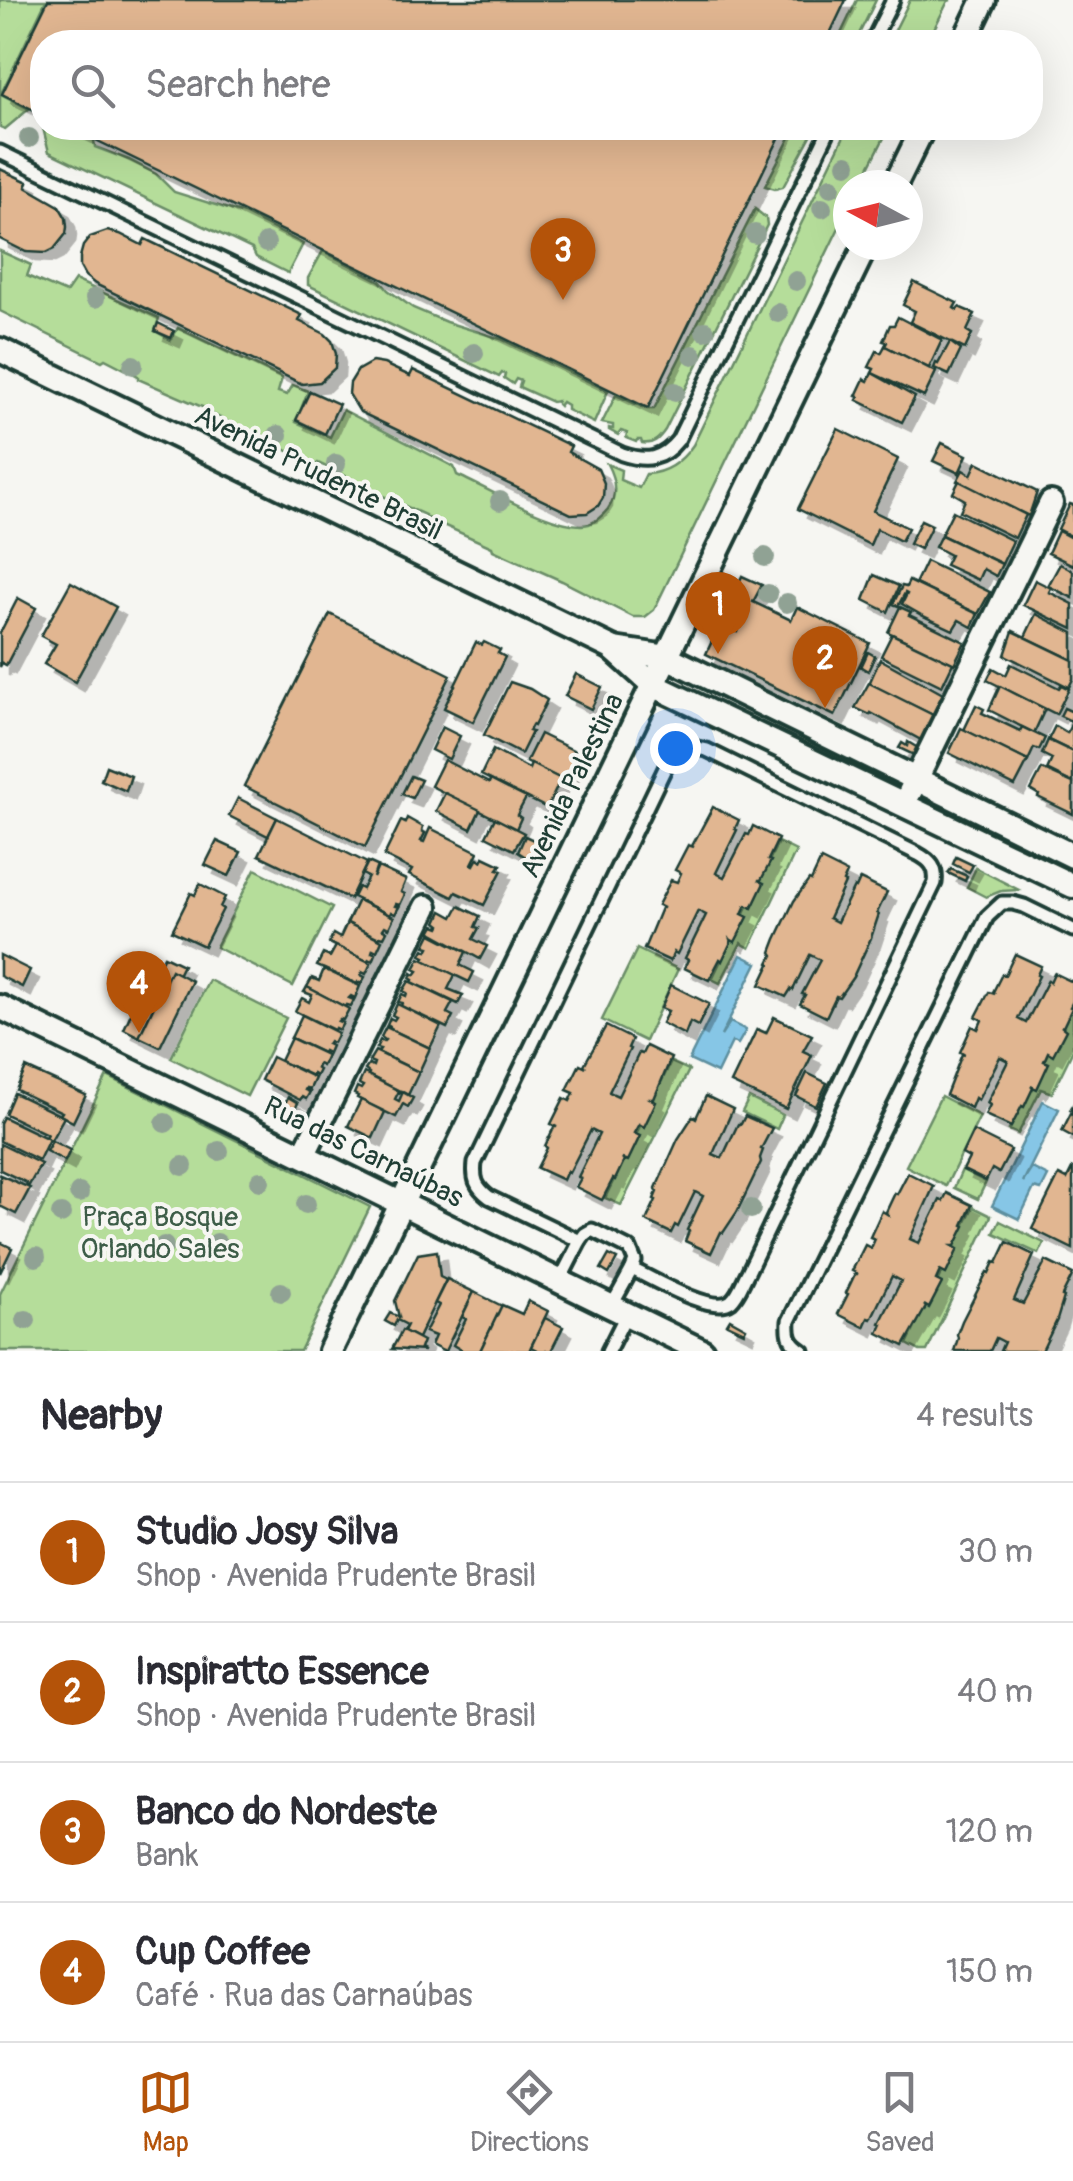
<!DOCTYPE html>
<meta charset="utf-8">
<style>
body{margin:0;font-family:Pangolin,sans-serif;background:#f2f2f3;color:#2b2b33}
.compass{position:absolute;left:833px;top:170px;width:90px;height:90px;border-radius:50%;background:#fff;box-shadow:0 10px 40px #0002;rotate:277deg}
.you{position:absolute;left:675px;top:748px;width:35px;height:35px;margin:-25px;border:8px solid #fff;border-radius:50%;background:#1a73e8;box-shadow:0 0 0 15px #1a73e833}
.badge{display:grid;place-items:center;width:65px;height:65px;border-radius:50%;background:#b45309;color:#fff;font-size:32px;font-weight:700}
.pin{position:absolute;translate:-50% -82px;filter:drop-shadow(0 2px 5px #0008)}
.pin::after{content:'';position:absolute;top:52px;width:35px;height:30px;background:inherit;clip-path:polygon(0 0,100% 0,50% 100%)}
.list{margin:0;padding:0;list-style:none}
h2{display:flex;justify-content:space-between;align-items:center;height:130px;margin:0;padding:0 40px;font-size:42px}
h2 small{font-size:32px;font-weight:400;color:#7c7c81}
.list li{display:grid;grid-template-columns:65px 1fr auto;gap:30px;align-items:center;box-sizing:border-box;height:140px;padding:0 40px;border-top:2px solid #e1e1e2}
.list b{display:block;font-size:38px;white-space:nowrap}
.list p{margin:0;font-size:32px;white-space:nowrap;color:#7c7c81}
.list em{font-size:32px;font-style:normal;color:#7c7c81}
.icon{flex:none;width:55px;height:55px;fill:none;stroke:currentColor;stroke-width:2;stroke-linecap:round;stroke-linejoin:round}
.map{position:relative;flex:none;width:1073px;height:1351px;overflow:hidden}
.search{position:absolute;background:#fff;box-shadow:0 10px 40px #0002;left:30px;right:30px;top:30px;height:110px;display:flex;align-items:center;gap:25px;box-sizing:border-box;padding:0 35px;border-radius:40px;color:#7c7c81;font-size:38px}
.sheet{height:690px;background:#fff}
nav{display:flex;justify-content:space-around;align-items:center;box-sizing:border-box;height:140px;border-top:2px solid #e1e1e2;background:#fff;font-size:28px;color:#7c7c81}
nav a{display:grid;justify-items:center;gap:5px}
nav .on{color:#b45309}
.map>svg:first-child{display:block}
</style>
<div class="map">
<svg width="1073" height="1351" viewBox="0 0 1073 1351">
<defs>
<filter id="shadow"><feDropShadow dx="9" dy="9" stdDeviation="0" flood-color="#0004"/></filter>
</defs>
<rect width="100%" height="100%" fill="#f6f6f2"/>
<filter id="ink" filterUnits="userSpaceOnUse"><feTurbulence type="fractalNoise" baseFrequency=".01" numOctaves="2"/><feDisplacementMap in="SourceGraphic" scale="20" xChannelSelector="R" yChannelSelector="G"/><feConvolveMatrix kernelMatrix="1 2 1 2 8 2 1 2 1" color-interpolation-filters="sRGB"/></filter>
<g filter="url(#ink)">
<g fill="#b5dd9a" stroke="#6a8d67" stroke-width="2.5">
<path d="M0,0H46L1,94L29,109L5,129L0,127Z"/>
<path d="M857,0H876L855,42H837Z"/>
<path d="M910,0H951L948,1L932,33L934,36L931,42H889Z"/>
<path d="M43,128H67L94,140L95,147L129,160L156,174L174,192L244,214L303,244L288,273L256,257L252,249L49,152Z"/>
<path d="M795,128H815L783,187L775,189L765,186Z"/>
<path d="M848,128H889L860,185H848V209L654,610L645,617H633L562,581L493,550L492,547L425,517V515L350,481V478L318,463L316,465L280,447V444L247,429L245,430L210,413L209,410L138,379V376L105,359L102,361L0,311V251L31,265L27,276L66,293L75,280L159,318L155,331L171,340L178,328L282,378L278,392L287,395L293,385L308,391L296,422L330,437L343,410L454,467L457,475C487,488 559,532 589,524C597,521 603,515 608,509C618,495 615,479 607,464L621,470L620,480L639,488L646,474C666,473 682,461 693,445Z"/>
<path d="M755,209L766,218L767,225L665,430C659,439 653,445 642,443L641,440H637L636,442L626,438L627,433L621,431L618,435L609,430V428L613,429V425L602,423L616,395L647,409H654Z"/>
<path d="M323,251L380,281L388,290L413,308L446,322L501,339L608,391L594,423L567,410V405L562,402L559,406L557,404V401L552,402L519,387L521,381L516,379L513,384L504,378L505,374L502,373L499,377L308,285V278Z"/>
<path d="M778,842L796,851L750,948L741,943L720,983L712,979Z"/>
<path d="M976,868L1019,890L1001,891L986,897L967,887Z"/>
<path d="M255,869L332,908L293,986L216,947Z"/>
<path d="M637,949L678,969L645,1041L602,1020Z"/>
<path d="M209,980L286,1018L247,1096L171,1058Z"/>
<path d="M1073,1004V1050L1052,1093L1041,1089L1018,1134L1009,1130Z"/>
<path d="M671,1062L689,1070L621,1205L605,1198Z"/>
<path d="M107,1076L370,1207L300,1351H0V1294Z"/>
<path d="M941,1096L980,1116L946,1186L906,1166Z"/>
<path d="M749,1098L783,1115L777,1129L742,1112Z"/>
<path d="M962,1170L986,1182L978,1199L954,1188Z"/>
<path d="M973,1207L991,1216L927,1351H920L907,1344Z"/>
<path d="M1000,1221L1044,1243L1039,1254L994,1233Z"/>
</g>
<g fill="#86c6e6" stroke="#5d8f9f" stroke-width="2.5">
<path d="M741,955L757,963L721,1036L730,1022L746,1030L738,1044L732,1042L717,1073L689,1060Z"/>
<path d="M1043,1101L1059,1109L1023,1182L1032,1168L1048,1176L1041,1190L1034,1188L1019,1219L992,1206Z"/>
</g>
<g fill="#e1b691" stroke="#1f3d34" stroke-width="2.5" filter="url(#shadow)">
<path d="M48,0H846L826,42H42V114L2,94Z"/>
<path d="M71,128H784L648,408Z"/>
<path d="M0,169L28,182L26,187L59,206L66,218L67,227L66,234L54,249L46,253L26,252L0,239Z"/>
<path d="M107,231L120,234L142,245L145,239L302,315L299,321L325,334L332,341L336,354L335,368L320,382L302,384L95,284L85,276L80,267V257L83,246L90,237Z"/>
<path d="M914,282L957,303L954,308L957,310L959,307L975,314L967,331L972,334L965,349L910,322L915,311L903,305Z"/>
<path d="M898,317L942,340L929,368L885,346L887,342L883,341L890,325H894Z"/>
<path d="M158,323L174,331L171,338L155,331Z"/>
<path d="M950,342L961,350L949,375L934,368L936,363L938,364Z"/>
<path d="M885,346L936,372L924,397L872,373L874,369L869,367L877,351L881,353Z"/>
<path d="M372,362L384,364L410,376L413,370L571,446L568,452L598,469L604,483L603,498L598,506L587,513L571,514L360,412L349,394L350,383L358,370Z"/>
<path d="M872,373L915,397L902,422L857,400L859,397L856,396L864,379L868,381Z"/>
<path d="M310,391L339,404L325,434L296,420Z"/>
<path d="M838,429L898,459L873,511L908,528L901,541L877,529L870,545L798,509Z"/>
<path d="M942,443L967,455L959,473L933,461Z"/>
<path d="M977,462L1037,492L1029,516L957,481L963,470L971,475Z"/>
<path d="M959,481L1026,515L1015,538L960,511L965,500L953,493Z"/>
<path d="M1070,504L1073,505V537L1058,529Z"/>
<path d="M953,511L1013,541L1002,564L941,535Z"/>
<path d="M921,520L932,525L920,549L909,544Z"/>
<path d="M1058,531L1073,539V565L1048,553Z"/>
<path d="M941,535L1002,564L996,576L983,569L978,580L945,565L950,555L935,547Z"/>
<path d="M926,561L990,592L978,614L915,584Z"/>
<path d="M1060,564L1073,571V598L1048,586Z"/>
<path d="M874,575L899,586L888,612L864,600Z"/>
<path d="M742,576L762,585L753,602L791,620L797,607L870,643L835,716L706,654L720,624L737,632L739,627L722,620Z"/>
<path d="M1035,580L1051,588L1049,592L1073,604V629L1023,605Z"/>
<path d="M909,581L978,614L972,627L959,620L953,630L923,616L902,604L907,594L905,593L898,606L893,604L902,586L906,587Z"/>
<path d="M71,582L116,607L75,682L44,664L56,644L41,636Z"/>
<path d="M18,598L36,608L6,665L2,663L0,667V633Z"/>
<path d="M900,607L911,612L909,615L965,642L954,664L888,632Z"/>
<path d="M330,614L451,675L365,847L244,786Z"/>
<path d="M1036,614L1073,633V660L1025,637Z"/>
<path d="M1013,631L1073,660V679L1069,687L1005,655Z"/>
<path d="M892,634L953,663L942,686L881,656Z"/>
<path d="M476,642L482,645L484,642L500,650L498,653L505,657L473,722L444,708Z"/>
<path d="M868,652L875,656L868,671L861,667Z"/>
<path d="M880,659L943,694L933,715L869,684Z"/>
<path d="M1011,664L1059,688L1061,685L1069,689L1056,714L987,680L993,668L1006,675Z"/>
<path d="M576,674L602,687L591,709L565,696Z"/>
<path d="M510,682L530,689L547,700L534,726L532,725L529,731L532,732L521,754L484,735Z"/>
<path d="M869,683L933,715L921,740L871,713L870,715L855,708Z"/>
<path d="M1000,686L1045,709L1034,733L989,710Z"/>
<path d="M976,705L984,709L982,713L1020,731L1022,727L1045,738L1039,750L1034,748L1028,761L964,730Z"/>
<path d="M1064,708L1073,712L1071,721L1060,716Z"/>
<path d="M1072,722L1073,752L1048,740L1055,726L1067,733Z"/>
<path d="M442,727L460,736L449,759L431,750Z"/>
<path d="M961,728L1028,761L1015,786L949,753Z"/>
<path d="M540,734L579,753L574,768L572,767L565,781L526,762Z"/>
<path d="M1048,740L1073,752V783L1047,770L1052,759L1042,754Z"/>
<path d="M908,742L918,748L916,756L899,748L902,743L907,746Z"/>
<path d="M493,750L529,769L531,764L561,779L547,808L481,775Z"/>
<path d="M444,760L489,783L490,780L526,798L517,815L521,818L516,829L431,786Z"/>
<path d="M106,766L131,776L126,791L101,780Z"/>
<path d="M1042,769L1073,783V814L1038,797L1039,795L1031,790Z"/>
<path d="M411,776L421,780L412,798L402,794Z"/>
<path d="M445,793L480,810L471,829L436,811Z"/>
<path d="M238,798L277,818L268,836L229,816Z"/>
<path d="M713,807L739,820L735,829L737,830L716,873L724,877L746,834L749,835L753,826L778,839L768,860L771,861L761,880H758L764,883L752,908L746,905L742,914L748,917L735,942L730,939L731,942L722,961L720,959L709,980L684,968L688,960L685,958L706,915L698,911L677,954L674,952L670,961L644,949L661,908H664L658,905L671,880L677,882L681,873L675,870L688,845L694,847L692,846Z"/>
<path d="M277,818L367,863L350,899L259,855Z"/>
<path d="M407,818L423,827L422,831L425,833L421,841L424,842L430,828L478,852L472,864L474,865L478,858L482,861L484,857L501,865L498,869L502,870L484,905L456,892L453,897L409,875L412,870L384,856L401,821L405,823Z"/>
<path d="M495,818L524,833L514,850L486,836Z"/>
<path d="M525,836L538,842L529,859L518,852Z"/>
<path d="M217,841L241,852L229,876L205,865Z"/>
<path d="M956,857L973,865L969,872L953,864Z"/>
<path d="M821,860L847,873L843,882L845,883L829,918L837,922L854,887L856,888L860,879L887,892L877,913L879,914L871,938L853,977L839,997L836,996L826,1017L800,1004L805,995L802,994L820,960L810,955L793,990L791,989L786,997L760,985L770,964L769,963L773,955L771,952L776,939L794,901L809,880L811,881Z"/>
<path d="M368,862L377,866L373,878L378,867L406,880L401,892L405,894L400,905L396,904L395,906L399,907L395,914L391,912L390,915L353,897L358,887L362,889L368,877L362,874Z"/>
<path d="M951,869L967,876L965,881L948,873Z"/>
<path d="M200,884L225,897L220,907L223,909L204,946L172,931L191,893L195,895Z"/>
<path d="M358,900L394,917L389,928L385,926L383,929L387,931L384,937L380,936L379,938L347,923Z"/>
<path d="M459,906L480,916L475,927L479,928L473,939L487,946L480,959L431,932L435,925L440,927L441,925L437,922L442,911L453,917Z"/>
<path d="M347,923L382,940L377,951L373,949L372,952L376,954L373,961L369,959L367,961L329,943L333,934L340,938Z"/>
<path d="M431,934L466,952L460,965L474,972L469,982L423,960L425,957L421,955L424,949L427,951L429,947L425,946Z"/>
<path d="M336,946L371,963L366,974L362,972L361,975L365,977L361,984L358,982L357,984L317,966L323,954L330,957Z"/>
<path d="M1015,954L1041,966L1037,975L1039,976L1018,1019L1026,1023L1048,980L1050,982L1054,973L1073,982V1001L1070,1007L1072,1008L1063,1027L1061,1026L1066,1030L1053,1055L1048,1052L1044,1061L1049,1063L1037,1089L1031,1086L1033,1088L1024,1107L1022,1106L1011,1127L985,1115L990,1105L987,1103L1008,1061L1000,1057L978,1100L975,1098L971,1108L946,1095L962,1054L965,1055L960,1052L972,1026L978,1029L982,1020L976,1017L989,992L995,994L993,992L1002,974L1005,975Z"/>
<path d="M0,955L30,970L22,987L0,976Z"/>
<path d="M164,956L183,965L146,1040L124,1029L132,1011L136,1013Z"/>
<path d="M420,958L455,975L448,989L463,995L458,1004L412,982L413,980L410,978L412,973L415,975L418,971L414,969Z"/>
<path d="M324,969L360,986L355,998L351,996L349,998L354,1000L351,1006L346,1005L345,1007L307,987L312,978L319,981Z"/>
<path d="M171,970L192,981L160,1047L139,1037Z"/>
<path d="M409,981L453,1002L447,1013L453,1016L447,1028L401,1006L402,1003L398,1002L402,994L406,996L407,993L403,991Z"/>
<path d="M671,985L709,1004L698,1026L690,1022L685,1035L662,1023L668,1011L661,1008Z"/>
<path d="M307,987L349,1009L343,1020L340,1019L338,1021L343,1023L339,1030L335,1028L334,1030L295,1011L302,998L309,1002L312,995L304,992Z"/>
<path d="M397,1004L441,1026L430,1048L390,1029V1027L387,1025L390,1018L394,1020L396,1017L392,1015Z"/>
<path d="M302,1015L338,1033L333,1043L329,1041L327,1044L331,1046L328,1053L324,1051L323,1053L291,1038Z"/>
<path d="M774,1017L812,1035L803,1051L812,1055L786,1109L731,1083L757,1029L766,1033Z"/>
<path d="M606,1026L632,1039L628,1048L630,1049L609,1092L618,1096L639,1053L642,1054L646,1046L671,1058L654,1099H651L656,1102L644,1127L639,1124L634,1133L640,1136L628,1161L622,1159L624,1161L615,1180L613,1179L602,1200L576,1187L581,1178L578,1177L599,1134L591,1130L569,1173L567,1171L563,1180L537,1168L547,1148L545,1146L554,1127H557L551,1124L564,1098L570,1101L574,1093L567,1090L580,1064L586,1067L584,1065Z"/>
<path d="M386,1027L430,1048L419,1072L378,1052L380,1049L376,1048L380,1040L383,1042L385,1040L381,1037Z"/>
<path d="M291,1038L327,1055L322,1066L318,1064L316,1068L319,1070L316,1076L313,1074L312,1076L280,1061Z"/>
<path d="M375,1051L419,1072L408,1095L368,1075L369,1073L365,1070L369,1064L373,1066L374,1063L369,1061Z"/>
<path d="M272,1057L315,1078L310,1089L306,1088L305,1090L310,1092L306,1099L302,1097L300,1100L261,1080Z"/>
<path d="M26,1068L86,1095L73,1122L60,1115L62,1112L16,1090Z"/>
<path d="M364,1073L399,1091L395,1099L399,1101L402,1094L400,1093L401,1091L413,1098L408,1107L403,1104L396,1117L357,1098L358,1096L354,1094L357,1087L361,1089L363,1086L359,1084Z"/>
<path d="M807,1073L827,1083L816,1106L796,1096Z"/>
<path d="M14,1093L64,1117L51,1140L45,1137L47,1134L5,1114Z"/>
<path d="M706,1096L733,1109L713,1154L722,1158L738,1124H741L745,1116L772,1128L761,1149L763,1150L760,1158L761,1162L737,1212L723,1233L721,1232L711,1253L685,1241L689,1231L687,1230L703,1196L695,1192L678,1227L675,1225L671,1233L646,1221L656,1200L654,1199L657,1192L656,1188L678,1139L693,1116L696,1118Z"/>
<path d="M288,1097L298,1103L292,1115L282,1110Z"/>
<path d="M361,1100L385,1112L373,1138L348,1126Z"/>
<path d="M1073,1105V1137L1062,1131L1072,1111L1070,1110Z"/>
<path d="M3,1117L49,1139L39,1160L0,1141V1123Z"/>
<path d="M973,1131L1011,1150L999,1173L992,1169L986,1181L963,1170L969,1158L962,1154Z"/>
<path d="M52,1141L70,1150L65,1161L46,1151Z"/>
<path d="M0,1144L41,1164L28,1187L26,1186L27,1183L0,1170Z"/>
<path d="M1073,1167V1249L1032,1229L1059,1175L1067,1179Z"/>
<path d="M908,1173L934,1186L910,1239L919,1243L940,1200L943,1201L947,1193L972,1205L963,1225L965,1226L955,1246H953L958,1249L946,1274L940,1271L936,1280L942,1283L929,1308L924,1305L926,1307L904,1346L878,1333L882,1324L880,1323L901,1281L892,1276L871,1319L868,1318L864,1327L838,1314L848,1294L846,1293L855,1274H858L852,1271L865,1245L871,1248L875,1239L870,1237L882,1211L887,1214L886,1212L895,1193L897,1194Z"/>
<path d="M0,1175L30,1188L16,1214L0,1206Z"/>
<path d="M0,1242L12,1248L0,1273Z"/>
<path d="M1007,1242L1034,1255L1014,1300L1023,1304L1046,1261L1073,1274L1062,1296L1064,1297L1057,1320L1042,1351H1000L1004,1342L996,1338L990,1351H954L958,1338L957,1334L962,1321L987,1272L989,1273L994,1262L997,1263Z"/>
<path d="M437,1251L440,1277L446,1280L418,1338L404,1331L407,1325L397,1320L394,1326L385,1321L390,1313L399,1317L395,1301L418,1254Z"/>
<path d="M609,1255L617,1259L609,1274L601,1269Z"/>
<path d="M447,1279L474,1292L445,1351H443L431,1345L435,1336L425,1332L439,1305L435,1303Z"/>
<path d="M474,1292L502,1306L480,1351H463L453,1345L466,1319L462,1317Z"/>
<path d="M528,1301L548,1311L529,1351H480L502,1305L522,1314Z"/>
<path d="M545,1318L563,1327L551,1351H539L531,1347Z"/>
<path d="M730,1319L746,1328L744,1332L727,1324Z"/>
<path d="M402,1330L423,1341L420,1349L424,1351L392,1349Z"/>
</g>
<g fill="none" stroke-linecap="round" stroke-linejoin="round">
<defs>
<g id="service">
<path d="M872,42L893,0"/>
<path d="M0,152L622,454C646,462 662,460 678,440L830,128"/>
<path d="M688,746L707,750L918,854C931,861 937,868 935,883L748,1272C743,1281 739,1294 731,1301C713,1315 651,1278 632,1269L635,1261L630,1249L592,1230L585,1234L580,1241L489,1197C476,1187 473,1179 475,1163L668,762L679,749Z"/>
<path d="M559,1282L580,1241"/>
<path d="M611,1307L632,1269"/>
<path d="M608,1351L626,1315"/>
<path d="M803,1351C790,1343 788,1336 789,1321L987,917L1002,903H1013L1024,906L1073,930"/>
</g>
<g id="minor">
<path d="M964,42L984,0"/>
<path d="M895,185L923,128"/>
<path d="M0,350L612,648L653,685L1073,886"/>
<path d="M613,649L667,657L1073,856"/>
<path d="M910,792L1051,503"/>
<path d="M0,1007L702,1351"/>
<path d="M304,1154L426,907"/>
<path d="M330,1351L866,245"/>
</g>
</defs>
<use href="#service" stroke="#1f3d34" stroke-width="19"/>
<use href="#minor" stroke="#1f3d34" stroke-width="30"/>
<use href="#service" stroke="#f6f6f2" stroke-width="11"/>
<use href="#minor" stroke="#f6f6f2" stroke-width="22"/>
</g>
<g fill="#90a294">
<circle cx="29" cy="138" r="10"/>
<circle cx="847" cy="164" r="10"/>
<circle cx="831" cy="187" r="10"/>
<circle cx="822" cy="208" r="10"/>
<circle cx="755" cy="234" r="10"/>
<circle cx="266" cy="243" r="10"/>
<circle cx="796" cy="281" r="10"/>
<circle cx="95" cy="298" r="10"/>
<circle cx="778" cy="313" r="10"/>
<circle cx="705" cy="331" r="10"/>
<circle cx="474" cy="353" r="10"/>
<circle cx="693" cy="355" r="10"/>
<circle cx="133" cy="365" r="10"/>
<circle cx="675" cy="392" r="10"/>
<circle cx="278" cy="435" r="10"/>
<circle cx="336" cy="464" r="10"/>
<circle cx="500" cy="501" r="10"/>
<circle cx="765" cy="557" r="10"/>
<circle cx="768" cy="594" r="10"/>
<circle cx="787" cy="603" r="10"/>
<circle cx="165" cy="1123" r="10"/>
<circle cx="219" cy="1151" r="10"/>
<circle cx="183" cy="1166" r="10"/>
<circle cx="260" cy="1181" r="10"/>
<circle cx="79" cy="1193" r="10"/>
<circle cx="306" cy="1204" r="10"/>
<circle cx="751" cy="1209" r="10"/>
<circle cx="61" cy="1214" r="10"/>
<circle cx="217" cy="1243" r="10"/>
<circle cx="164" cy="1246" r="10"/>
<circle cx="36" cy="1257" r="10"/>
<circle cx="281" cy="1292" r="10"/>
<circle cx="26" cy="1320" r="10"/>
</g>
</g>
<g text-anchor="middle" stroke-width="8" stroke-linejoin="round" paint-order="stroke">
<g font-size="28" fill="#1f3d34" stroke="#f6f6f2">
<text transform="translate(319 472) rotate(26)" y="10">Avenida Prudente Brasil</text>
<text transform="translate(571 785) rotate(-64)" y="10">Avenida Palestina</text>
<text transform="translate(364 1151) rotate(26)" y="10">Rua das Carnaúbas</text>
</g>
<g font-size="28" fill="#3d5d48" stroke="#f6f6f2">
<text x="160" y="1226">Praça Bosque<tspan x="160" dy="32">Orlando Sales</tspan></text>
</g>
</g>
</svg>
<svg class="compass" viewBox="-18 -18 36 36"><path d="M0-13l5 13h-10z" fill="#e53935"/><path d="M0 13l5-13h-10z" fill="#7c7c81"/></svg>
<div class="you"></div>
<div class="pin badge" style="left:718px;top:654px">1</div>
<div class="pin badge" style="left:825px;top:708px">2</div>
<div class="pin badge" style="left:563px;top:300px">3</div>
<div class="pin badge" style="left:139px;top:1033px">4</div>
<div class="search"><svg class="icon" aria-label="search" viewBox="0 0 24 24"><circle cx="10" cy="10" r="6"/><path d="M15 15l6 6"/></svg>Search here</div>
</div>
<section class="sheet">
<h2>Nearby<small>4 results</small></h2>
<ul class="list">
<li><span class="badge">1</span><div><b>Studio Josy Silva</b><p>Shop · Avenida Prudente Brasil</p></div><em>30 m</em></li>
<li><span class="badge">2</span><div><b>Inspiratto Essence</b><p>Shop · Avenida Prudente Brasil</p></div><em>40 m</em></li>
<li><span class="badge">3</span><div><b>Banco do Nordeste</b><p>Bank</p></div><em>120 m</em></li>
<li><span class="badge">4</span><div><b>Cup Coffee</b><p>Café · Rua das Carnaúbas</p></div><em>150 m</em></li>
</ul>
</section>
<nav>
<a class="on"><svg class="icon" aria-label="map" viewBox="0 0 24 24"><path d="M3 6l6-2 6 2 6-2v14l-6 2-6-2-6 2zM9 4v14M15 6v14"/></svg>Map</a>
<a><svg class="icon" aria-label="directions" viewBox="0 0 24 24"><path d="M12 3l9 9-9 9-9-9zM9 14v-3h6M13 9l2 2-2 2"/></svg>Directions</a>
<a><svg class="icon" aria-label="saved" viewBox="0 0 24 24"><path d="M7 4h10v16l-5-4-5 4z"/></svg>Saved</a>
</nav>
